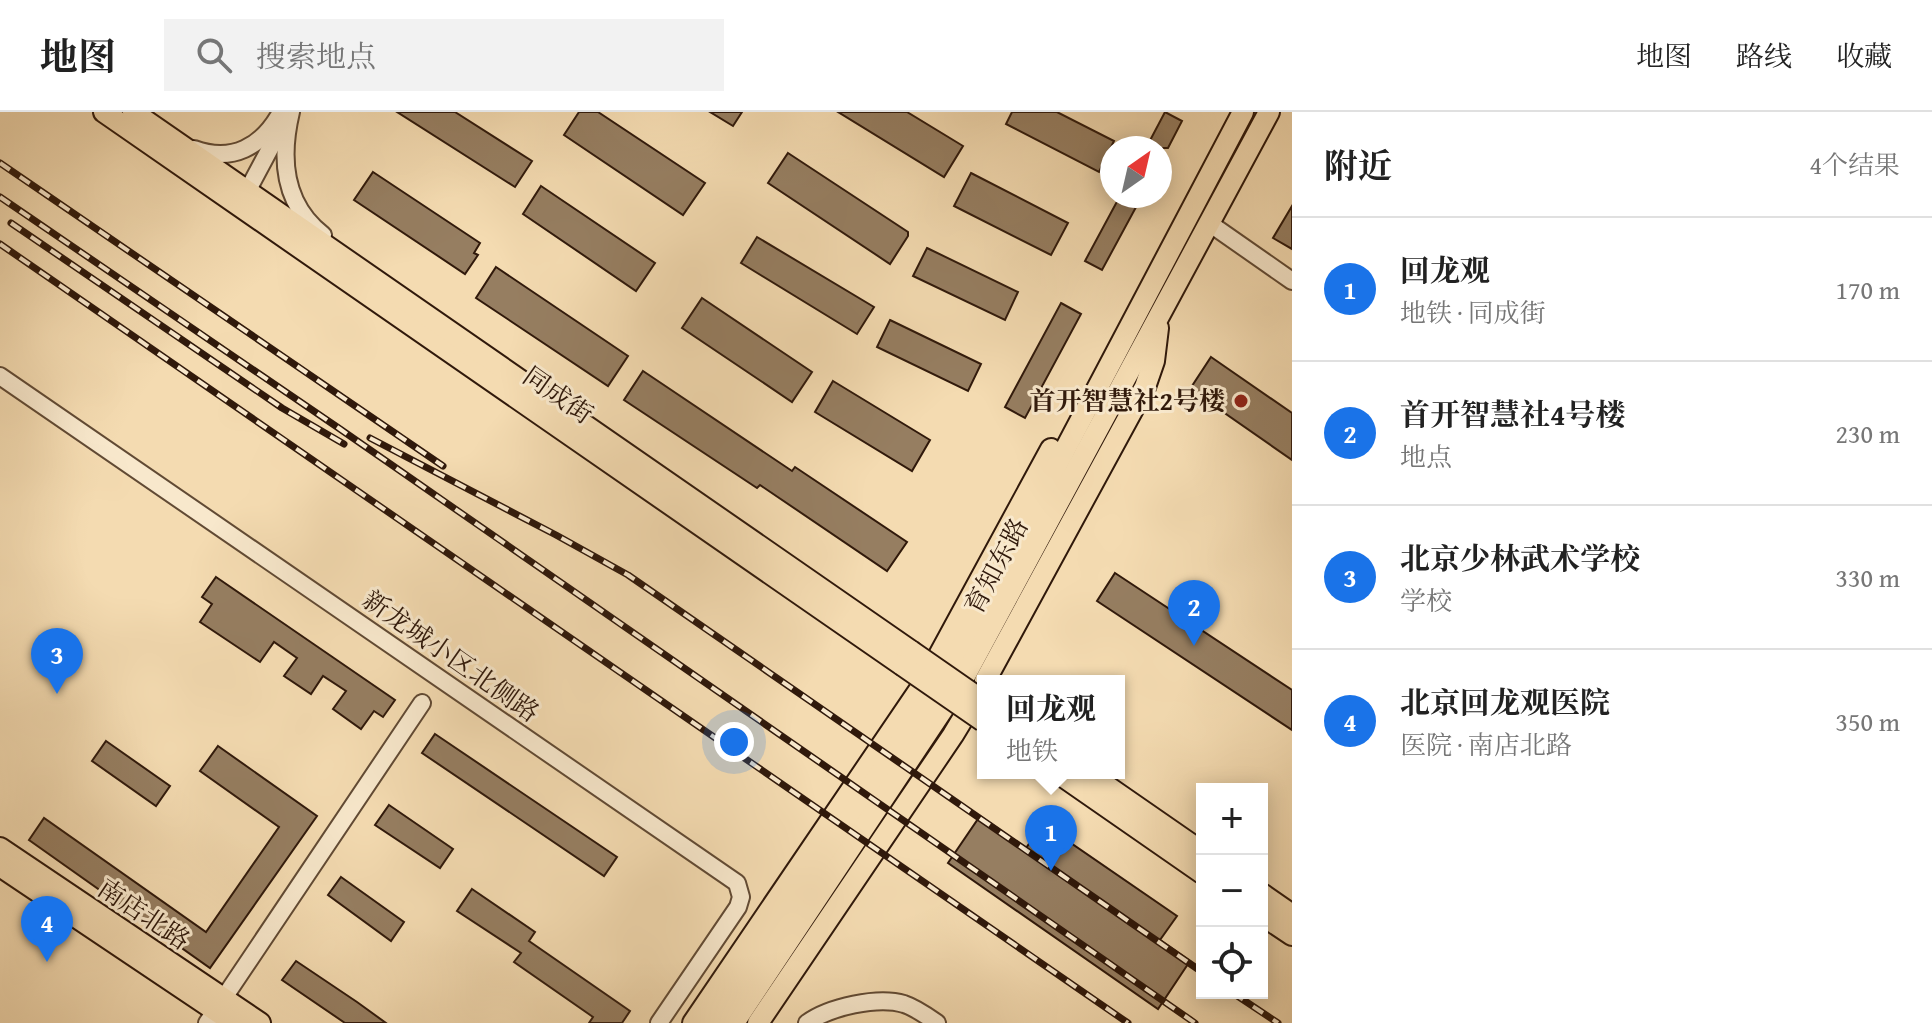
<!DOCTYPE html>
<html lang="zh">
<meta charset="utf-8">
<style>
body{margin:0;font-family:"Gentium Book Plus","Noto Serif SC",serif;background:#f2f2f2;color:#222}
.controls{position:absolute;right:24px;bottom:24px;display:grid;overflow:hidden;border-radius:0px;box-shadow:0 4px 20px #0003}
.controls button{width:72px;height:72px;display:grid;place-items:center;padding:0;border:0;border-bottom:2px solid #e0e0e0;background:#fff;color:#222;font:40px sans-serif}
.compass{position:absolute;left:1100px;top:24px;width:72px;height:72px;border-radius:50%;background:#fff;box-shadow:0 4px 20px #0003;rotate:34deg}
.you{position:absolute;left:734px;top:630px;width:28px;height:28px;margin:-20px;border:6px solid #fff;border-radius:50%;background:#1a73e8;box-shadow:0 0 0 12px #1a73e833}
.badge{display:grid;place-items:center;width:52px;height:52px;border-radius:50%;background:#1a73e8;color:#fff;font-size:26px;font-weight:700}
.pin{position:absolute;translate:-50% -66px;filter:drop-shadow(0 2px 4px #0008)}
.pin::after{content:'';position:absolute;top:42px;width:28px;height:24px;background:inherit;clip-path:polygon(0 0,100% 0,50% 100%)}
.popup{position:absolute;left:977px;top:563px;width:148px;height:104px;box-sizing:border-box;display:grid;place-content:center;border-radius:0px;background:#fff;filter:drop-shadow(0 2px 6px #0005);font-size:26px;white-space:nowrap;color:#767676}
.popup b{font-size:30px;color:#222}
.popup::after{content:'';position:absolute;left:50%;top:100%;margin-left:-16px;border:16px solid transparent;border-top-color:#fff}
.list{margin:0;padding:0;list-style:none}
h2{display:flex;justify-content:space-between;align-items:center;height:104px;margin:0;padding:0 32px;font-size:34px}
h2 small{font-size:26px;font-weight:400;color:#767676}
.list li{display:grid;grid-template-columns:52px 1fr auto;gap:24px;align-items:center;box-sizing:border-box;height:144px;padding:0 32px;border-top:2px solid #e0e0e0}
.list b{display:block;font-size:30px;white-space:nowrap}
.list p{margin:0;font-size:26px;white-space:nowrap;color:#767676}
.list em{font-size:26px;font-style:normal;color:#767676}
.icon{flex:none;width:44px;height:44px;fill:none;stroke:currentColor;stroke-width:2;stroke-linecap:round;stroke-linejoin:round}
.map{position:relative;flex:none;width:1292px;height:911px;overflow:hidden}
header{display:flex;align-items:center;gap:48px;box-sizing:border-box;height:112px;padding:0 40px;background:#fff;border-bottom:2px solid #e0e0e0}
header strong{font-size:38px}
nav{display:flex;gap:44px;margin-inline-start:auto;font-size:28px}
.search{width:560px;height:72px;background:#f2f2f2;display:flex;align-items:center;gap:20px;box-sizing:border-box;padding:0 28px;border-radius:0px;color:#767676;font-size:30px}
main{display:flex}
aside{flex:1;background:#fff}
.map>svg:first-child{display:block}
</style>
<header>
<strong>地图</strong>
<div class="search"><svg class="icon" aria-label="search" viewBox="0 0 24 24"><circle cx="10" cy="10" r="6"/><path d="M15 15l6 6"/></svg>搜索地点</div>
<nav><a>地图</a><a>路线</a><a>收藏</a></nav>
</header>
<main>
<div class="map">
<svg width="1292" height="911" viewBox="0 0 1292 911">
<rect width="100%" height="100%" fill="#f4dbb1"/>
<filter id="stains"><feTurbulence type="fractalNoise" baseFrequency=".0025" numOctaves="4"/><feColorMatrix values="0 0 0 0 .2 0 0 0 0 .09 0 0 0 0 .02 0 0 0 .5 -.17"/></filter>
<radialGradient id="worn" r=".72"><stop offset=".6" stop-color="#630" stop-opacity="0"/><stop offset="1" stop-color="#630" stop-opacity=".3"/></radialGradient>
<g fill="#967e61" stroke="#30190b" stroke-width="2">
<path d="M397,0H455L532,49L515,75Z"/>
<path d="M579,0H598L705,71L683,103L564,23Z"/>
<path d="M710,0H742L733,14Z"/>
<path d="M838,0H907L963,34L944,65Z"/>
<path d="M1012,0H1057L1114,29L1099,60L1006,12Z"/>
<path d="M1165,0L1182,9L1168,36H1146Z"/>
<path d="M788,41L908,120V124L890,152L768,71Z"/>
<path d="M373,60L480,131L474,141L478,143L465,162L354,88Z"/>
<path d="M971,61L1068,111L1051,143L954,94Z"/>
<path d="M541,74L655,151L636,179L523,102Z"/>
<path d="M1120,84H1142L1102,158L1085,149Z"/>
<path d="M1292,94V137L1273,126Z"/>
<path d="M757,125L874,195L857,222L741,151Z"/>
<path d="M927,136L1018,180L1005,208L913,164Z"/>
<path d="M496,155L628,244L608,274L476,186Z"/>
<path d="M702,186L812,260L792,290L682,216Z"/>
<path d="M1061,191L1081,202L1025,306L1005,295Z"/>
<path d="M890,208L981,252L968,279L877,235Z"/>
<path d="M1211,245L1292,301V348L1190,277Z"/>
<path d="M643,259L792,359L795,355L907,430L887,459L760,373L757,376L624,288Z"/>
<path d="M833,269L930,328L912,359L815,300Z"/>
<path d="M1115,461L1292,578V618L1097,489Z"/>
<path d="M216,465L395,588L383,605L374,599L361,617L333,597L346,579L323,564L311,582L284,564L297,546L274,530L260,550L200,510L212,492L202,485Z"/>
<path d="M435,622L617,745L604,764L422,641Z"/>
<path d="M106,629L170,674L156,694L92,649Z"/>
<path d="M218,634L317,704L210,856L29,728L44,706L206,820L279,715L200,659Z"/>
<path d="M389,693L453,737L440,756L375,713Z"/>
<path d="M980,704L1026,736L1043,712L1177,804L1160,828L1190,849L1158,897L948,751Z"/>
<path d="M341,765L404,810L391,829L328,783Z"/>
<path d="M472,777L535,820L529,829L630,899L622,911H589L593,905L514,850L521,841L457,799Z"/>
<path d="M296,849L357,890L386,911H345L282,868Z"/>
</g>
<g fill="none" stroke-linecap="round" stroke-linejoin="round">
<defs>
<g id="minor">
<path d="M291,0C280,46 283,92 323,123"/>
<path d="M194,37C232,51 262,35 281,0"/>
<path d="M242,89L282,14"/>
<path d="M1209,111L1292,169"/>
<path d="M0,264L737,771L741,785L738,795L659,911"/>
<path d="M207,911L422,591"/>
<path d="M807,911C829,895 878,884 904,892C916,896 927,904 937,911"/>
</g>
<g id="major">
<path d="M104,0L902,553"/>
<path d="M133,0L911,539"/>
<path d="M985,569L1145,275L1154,249L1158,216"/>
<path d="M1058,661L1202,761"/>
<path d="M1088,661L1202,740"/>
<path d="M0,736L260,911"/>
<path d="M0,754L234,911"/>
<path d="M1262,782L1292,803"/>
<path d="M1262,803L1292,823"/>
<path d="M693,911L924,571L1051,337"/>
<path d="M713,911L950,556L1243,0"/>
<path d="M734,911L965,564L1269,0"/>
<path d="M758,911L953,623L976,585"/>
</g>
</defs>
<use href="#minor" stroke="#614a34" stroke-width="20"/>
<use href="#major" stroke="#30190b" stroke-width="24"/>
<use href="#minor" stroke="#f8e8cc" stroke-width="16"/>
<use href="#major" stroke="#f4dbb1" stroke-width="20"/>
<defs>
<g id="rail">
<path d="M0,51L443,354"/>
<path d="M0,85L340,317L1195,911"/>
<path d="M11,111L282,296L344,332"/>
<path d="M0,132L1128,911"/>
<path d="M370,326L556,423L628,463L1202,860"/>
<path d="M1233,881L1278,911"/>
</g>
</defs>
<use href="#rail" stroke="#30190b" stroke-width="7"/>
<use href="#rail" stroke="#f8e8cc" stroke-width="4" stroke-dasharray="12" stroke-linecap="butt"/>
<defs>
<g id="major-bridge">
<path d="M911,539L983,589"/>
<path d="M902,553L983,609"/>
</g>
</defs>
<use href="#major-bridge" stroke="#30190b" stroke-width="24" stroke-linecap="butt"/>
<use href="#major-bridge" stroke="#f4dbb1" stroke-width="20"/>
</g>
<circle fill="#8f2418" stroke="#f8e8cc" stroke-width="3" cx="1241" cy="289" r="8"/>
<g text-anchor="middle" stroke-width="6" stroke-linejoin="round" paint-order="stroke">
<g font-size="26" fill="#30190b" stroke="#f8e8cc">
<text transform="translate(558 283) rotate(35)" y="9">同成街</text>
<text transform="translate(996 454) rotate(-62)" y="9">育知东路</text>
<text transform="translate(451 544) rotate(35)" y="9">新龙城小区北侧路</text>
<text transform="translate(144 802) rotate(34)" y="9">南店北路</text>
</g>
<g font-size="26" font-weight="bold" fill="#30190b" stroke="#f8e8cc" text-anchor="end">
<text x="1225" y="298">首开智慧社2号楼</text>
</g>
</g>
<rect width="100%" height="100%" filter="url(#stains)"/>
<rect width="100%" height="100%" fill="url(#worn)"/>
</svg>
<div class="controls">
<button>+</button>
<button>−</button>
<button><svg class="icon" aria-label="locate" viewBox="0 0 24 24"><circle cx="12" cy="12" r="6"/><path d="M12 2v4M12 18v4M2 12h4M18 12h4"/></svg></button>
</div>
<svg class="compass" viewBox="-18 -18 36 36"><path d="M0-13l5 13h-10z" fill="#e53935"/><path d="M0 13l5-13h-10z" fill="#767676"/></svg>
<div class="you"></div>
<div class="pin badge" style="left:1051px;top:759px">1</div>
<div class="popup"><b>回龙观</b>地铁</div>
<div class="pin badge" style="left:1194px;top:534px">2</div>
<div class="pin badge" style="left:57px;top:582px">3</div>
<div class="pin badge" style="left:47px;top:850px">4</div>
</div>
<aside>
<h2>附近<small>4个结果</small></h2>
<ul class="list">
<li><span class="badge">1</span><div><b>回龙观</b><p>地铁 · 同成街</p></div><em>170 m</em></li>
<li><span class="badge">2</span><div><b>首开智慧社4号楼</b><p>地点</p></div><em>230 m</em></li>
<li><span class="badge">3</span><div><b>北京少林武术学校</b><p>学校</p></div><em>330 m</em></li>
<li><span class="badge">4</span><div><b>北京回龙观医院</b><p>医院 · 南店北路</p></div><em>350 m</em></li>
</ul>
</aside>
</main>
